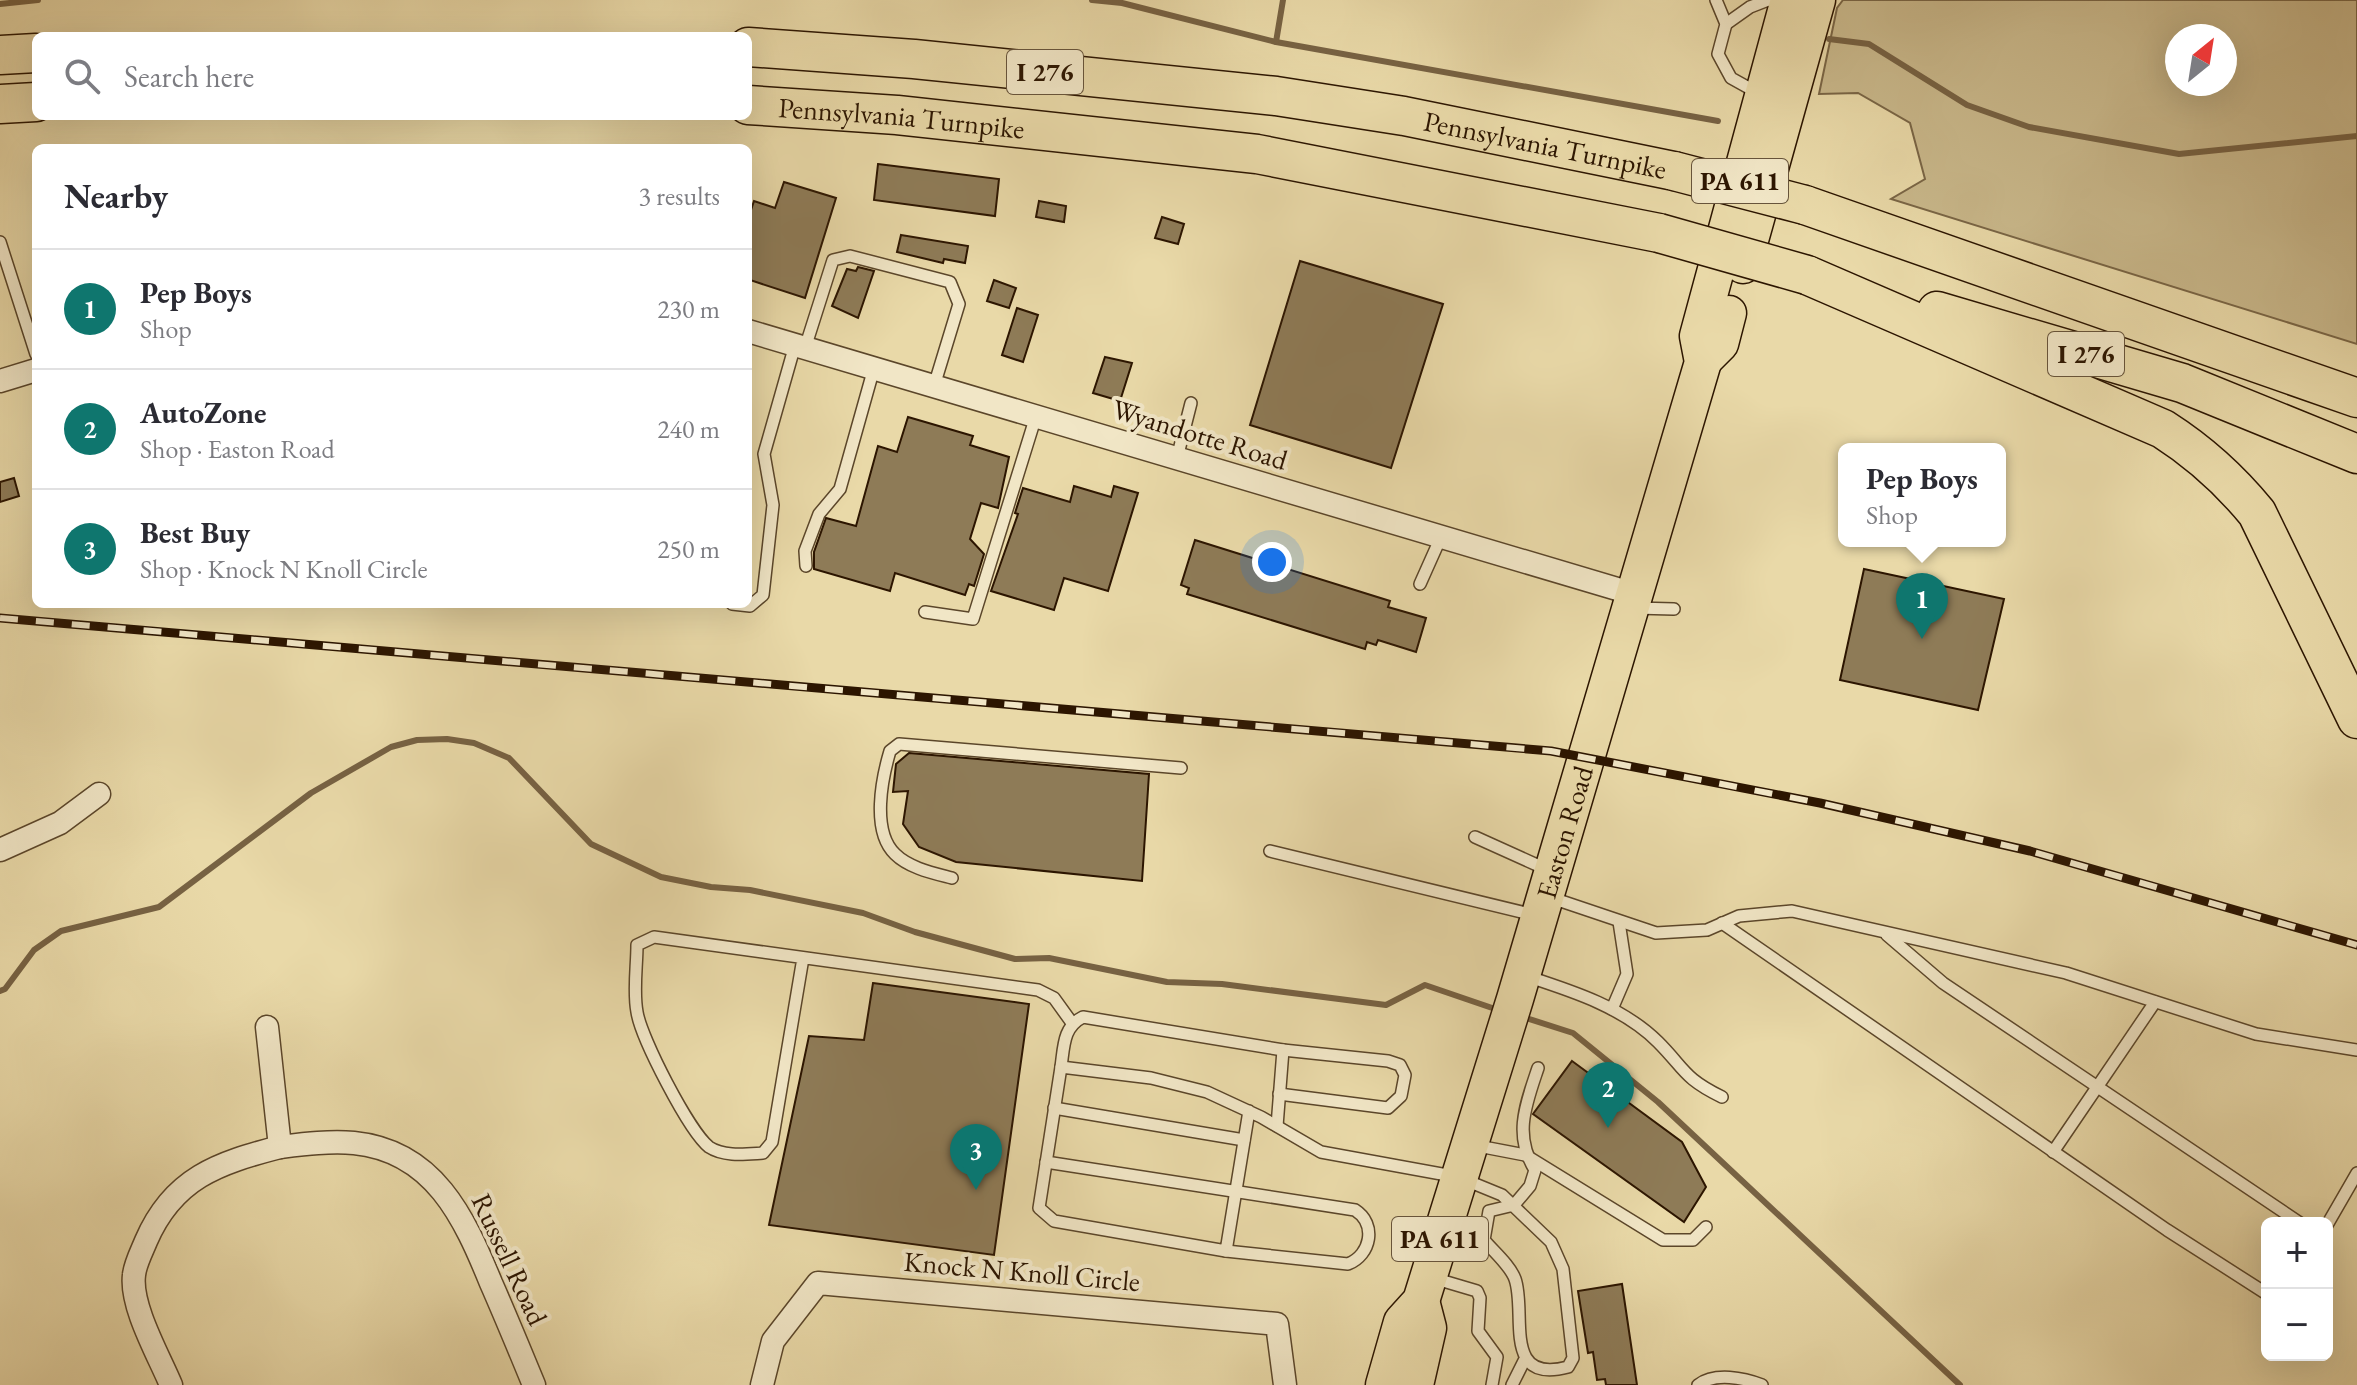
<!DOCTYPE html>
<meta charset="utf-8">
<style>
body{margin:0;font-family:"EB Garamond",serif;background:#f7f7f7;color:#2b2b33}
.controls{position:absolute;right:24px;bottom:24px;display:grid;overflow:hidden;border-radius:12px;box-shadow:0 8px 32px #0002}
.controls button{width:72px;height:72px;display:grid;place-items:center;padding:0;border:0;border-bottom:2px solid #e1e1e2;background:#fff;color:#2b2b33;font:40px sans-serif}
.compass{position:absolute;left:2165px;top:24px;width:72px;height:72px;border-radius:50%;background:#fff;box-shadow:0 8px 32px #0002;rotate:30deg}
.you{position:absolute;left:1272px;top:562px;width:28px;height:28px;margin:-20px;border:6px solid #fff;border-radius:50%;background:#1a73e8;box-shadow:0 0 0 12px #1a73e833}
.badge{display:grid;place-items:center;width:52px;height:52px;border-radius:50%;background:#0f766e;color:#fff;font-size:26px;font-weight:700}
.pin{position:absolute;translate:-50% -66px;filter:drop-shadow(0 2px 4px #0008)}
.pin::after{content:'';position:absolute;top:42px;width:28px;height:24px;background:inherit;clip-path:polygon(0 0,100% 0,50% 100%)}
.popup{position:absolute;left:1838px;top:443px;width:168px;height:104px;box-sizing:border-box;display:grid;place-content:center;border-radius:12px;background:#fff;filter:drop-shadow(0 2px 6px #0005);font-size:26px;white-space:nowrap;color:#7c7c81}
.popup b{font-size:30px;color:#2b2b33}
.popup::after{content:'';position:absolute;left:50%;top:100%;margin-left:-16px;border:16px solid transparent;border-top-color:#fff}
.list{margin:0;padding:0;list-style:none}
h2{display:flex;justify-content:space-between;align-items:center;height:104px;margin:0;padding:0 32px;font-size:34px}
h2 small{font-size:26px;font-weight:400;color:#7c7c81}
.list li{display:grid;grid-template-columns:52px 1fr auto;gap:24px;align-items:center;box-sizing:border-box;height:120px;padding:0 32px;border-top:2px solid #e1e1e2}
.list b{display:block;font-size:30px;white-space:nowrap}
.list p{margin:0;font-size:26px;white-space:nowrap;color:#7c7c81}
.list em{font-size:26px;font-style:normal;color:#7c7c81}
.icon{flex:none;width:44px;height:44px;fill:none;stroke:currentColor;stroke-width:2;stroke-linecap:round;stroke-linejoin:round}
.map{position:relative;flex:none;width:2357px;height:1385px;overflow:hidden}
.search{position:absolute;background:#fff;box-shadow:0 8px 32px #0002;left:32px;top:32px;width:720px;height:88px;display:flex;align-items:center;gap:20px;box-sizing:border-box;padding:0 28px;border-radius:12px;color:#7c7c81;font-size:30px}
.panel{position:absolute;background:#fff;box-shadow:0 8px 32px #0002;left:32px;top:144px;width:720px;height:464px;border-radius:12px}
.map>svg:first-child{display:block}
</style>
<div class="map">
<svg width="2357" height="1385" viewBox="0 0 2357 1385">
<rect width="100%" height="100%" fill="#e9d9a8"/>
<filter id="stains"><feTurbulence type="fractalNoise" baseFrequency=".0025" numOctaves="4"/><feColorMatrix values="0 0 0 0 .2 0 0 0 0 .09 0 0 0 0 .02 0 0 0 .5 -.17"/></filter>
<radialGradient id="worn" r=".72"><stop offset=".6" stop-color="#630" stop-opacity="0"/><stop offset="1" stop-color="#630" stop-opacity=".3"/></radialGradient>
<path fill="#c9b88b" stroke="#7a6646" stroke-width="2" fill-rule="evenodd" d="M1843,0H2357V344L1891,199L1925,179L1910,123L1858,93L1819,94L1837,8ZM2177,36H2225V84H2177Z"/>
<g fill="none" stroke-linecap="round" stroke-linejoin="round">
<g stroke="#776243" stroke-width="6">
<path d="M1092,0L1122,3L1276,42L1718,121"/>
<path d="M0,4L38,0"/>
<path d="M1829,39L1869,44L1967,105L2029,127L2179,154L2357,136"/>
<path d="M1276,42L1283,0"/>
<path d="M0,991L5,989L34,950L61,931L159,907L311,793L391,747L417,740L447,739L474,743L509,758L591,844L661,877L711,887L750,890L863,913L915,932L1015,959L1049,958L1167,982L1222,984L1386,1005L1425,985L1501,1011"/>
<path d="M1523,1017L1573,1033L1658,1102L1960,1385"/>
</g>
</g>
<g fill="#8e7b57" stroke="#2c1500" stroke-width="2">
<path d="M878,164L999,179L995,216L874,200Z"/>
<path d="M784,182L836,198L805,298L750,280L748,276V219L754,201L775,208Z"/>
<path d="M1039,201L1066,206L1064,222L1036,217Z"/>
<path d="M1162,217L1184,224L1178,244L1155,238Z"/>
<path d="M901,235L968,246L965,263L944,259L943,263L897,252Z"/>
<path d="M1300,261L1443,304L1391,468L1250,425Z"/>
<path d="M858,267L874,271L858,318L832,306L847,269L856,271Z"/>
<path d="M994,280L1016,288L1009,308L987,301Z"/>
<path d="M1017,308L1038,315L1023,362L1002,355Z"/>
<path d="M1105,357L1132,363L1120,401L1093,393Z"/>
<path d="M908,417L973,436L970,445L1009,457L998,508L981,503L970,539L984,554L974,586L969,584L965,595L895,573L890,591L814,569V552L826,518L856,526L878,446L897,452Z"/>
<path d="M14,478L19,496L0,502V482Z"/>
<path d="M1074,486L1111,497L1114,486L1138,493L1108,591L1064,578L1054,610L991,591L1018,514L1015,513L1023,488L1070,502Z"/>
<path d="M1195,540L1390,601L1388,607L1426,618L1416,652L1378,640L1376,645L1367,642L1365,649L1187,594L1189,588L1181,585Z"/>
<path d="M1864,569L2004,599L1978,710L1840,680Z"/>
<path d="M909,753L1149,774L1142,881L956,862L919,847L903,824L908,791L893,792L896,764Z"/>
<path d="M873,983L1029,1004L994,1255L769,1225L809,1036L864,1040Z"/>
<path d="M1572,1061L1682,1142L1706,1187L1684,1222L1533,1114Z"/>
<path d="M1622,1284L1637,1385H1606L1605,1379L1597,1380L1593,1352L1588,1353L1578,1291Z"/>
</g>
<g fill="none" stroke-linecap="round" stroke-linejoin="round">
<defs>
<g id="service">
<path d="M1716,0L1726,24L1718,54L1731,78L1758,93"/>
<path d="M1726,24L1750,7L1768,0"/>
<path d="M0,242L36,354"/>
<path d="M805,348L833,260L850,256L950,282L959,304L934,386"/>
<path d="M1177,458L1191,403"/>
<path d="M806,566L805,551L819,514L840,489L874,368"/>
<path d="M1420,584L1441,537"/>
<path d="M732,604L750,606L763,595L773,505L764,454L795,345"/>
<path d="M1635,608L1674,609"/>
<path d="M925,612L973,619L1036,416"/>
<path d="M1475,837L1548,870"/>
<path d="M1270,851L1534,915"/>
<path d="M952,878C933,873 909,868 895,854C871,831 882,778 890,751L899,744L1181,768"/>
<path d="M1549,897L1656,933L1707,930L1739,916L1792,911L2066,973L2256,1034L2357,1050"/>
<path d="M1722,923L2167,1230L2267,1294"/>
<path d="M1887,935L1943,983L2300,1223"/>
<path d="M803,958L772,1142L763,1153C746,1154 724,1157 709,1147C689,1131 641,1038 637,1012C633,991 637,966 637,945L654,937L1038,990L1054,998L1072,1023"/>
<path d="M1526,976C1572,991 1623,1007 1658,1042C1685,1069 1683,1078 1722,1097"/>
<path d="M1612,1009L1627,974L1619,922"/>
<path d="M1061,1067C1064,1046 1063,1027 1083,1017L1283,1050L1277,1126"/>
<path d="M1279,1094L1388,1108L1401,1096L1405,1075L1400,1065L1388,1061L1283,1050"/>
<path d="M1054,1108L1244,1140"/>
<path d="M1249,1111L1226,1251L1054,1221L1039,1208L1061,1067L1151,1078L1207,1092L1261,1117L1321,1152L1458,1177L1502,1195L1551,1242L1563,1269L1573,1358L1568,1367C1501,1385 1527,1312 1515,1279C1510,1265 1493,1251 1484,1240L1489,1211L1514,1205L1530,1186L1535,1170C1513,1135 1526,1104 1538,1068"/>
<path d="M1473,1145L1525,1155L1663,1240H1693L1706,1227"/>
<path d="M2053,1152L2155,1002"/>
<path d="M1046,1162L1355,1210C1377,1224 1371,1255 1348,1264L1226,1251"/>
<path d="M2327,1225L2357,1173"/>
<path d="M1433,1278L1477,1291L1480,1298L1478,1331L1497,1357L1492,1385"/>
<path d="M1512,1385L1524,1361"/>
<path d="M1698,1385C1715,1372 1744,1378 1762,1385"/>
</g>
<g id="minor">
<path d="M748,331L1634,594"/>
<path d="M0,381L36,370"/>
<path d="M0,850L60,823L99,794"/>
<path d="M280,1147C305,1144 329,1141 354,1143C434,1151 464,1217 491,1283C506,1317 520,1351 534,1385"/>
<path d="M171,1385C159,1356 130,1306 134,1275C135,1264 142,1251 146,1241C173,1178 218,1163 280,1147L267,1027"/>
<path d="M762,1385L773,1341L818,1283L1277,1324L1285,1385"/>
</g>
<path id="primary" d="M1703,362L1721,344L1729,313"/>
<g id="trunk">
<path d="M1743,265L1817,0"/>
<path id="s1" d="M1384,1385L1402,1322L1421,1301L1515,999L1703,362L1698,336L1789,0"/>
<path d="M1415,1385L1428,1328L1421,1301"/>
</g>
<g id="motorway">
<path id="s2" d="M748,47L914,59L1276,96L1404,116L1674,171"/>
<path d="M0,55L36,53"/>
<path d="M0,104L36,102"/>
<path id="s3" d="M748,105L897,115L1257,154L1659,233"/>
<path d="M1805,205L2357,398"/>
<path d="M1807,275L2163,429C2199,452 2230,480 2257,513L2357,719"/>
<path d="M1937,311L2182,383L2357,454"/>
</g>
</defs>
<use href="#service" stroke="#5b462a" stroke-width="14"/>
<use href="#minor" stroke="#5b462a" stroke-width="25"/>
<use href="#primary" stroke="#2c1500" stroke-width="37"/>
<use href="#trunk" stroke="#2c1500" stroke-width="39"/>
<use href="#motorway" stroke="#2c1500" stroke-width="41"/>
<use href="#service" stroke="#f1e6c6" stroke-width="11"/>
<use href="#minor" stroke="#f1e6c6" stroke-width="22"/>
<use href="#primary" stroke="#e9d9a8" stroke-width="34"/>
<use href="#trunk" stroke="#e9d9a8" stroke-width="36"/>
<use href="#motorway" stroke="#e9d9a8" stroke-width="38"/>
<defs>
<path id="rail" d="M0,618L1551,751L1820,803L2030,851L2357,945"/>
</defs>
<use href="#rail" stroke="#2c1500" stroke-width="9"/>
<use href="#rail" stroke="#f1e6c6" stroke-width="6" stroke-dasharray="18" stroke-linecap="butt"/>
<defs>
<g id="motorway-bridge">
<path d="M1674,171L1805,205"/>
<path d="M1659,233L1807,275"/>
</g>
</defs>
<use href="#motorway-bridge" stroke="#2c1500" stroke-width="41" stroke-linecap="butt"/>
<use href="#motorway-bridge" stroke="#e9d9a8" stroke-width="38"/>
</g>
<g text-anchor="middle" stroke-width="8" stroke-linejoin="round" paint-order="stroke">
<g fill="#f1e6c6" stroke="#67543b" stroke-width="2">
<rect x="1007" y="50" width="76" height="44" rx="6"/>
<rect x="1692" y="159" width="96" height="44" rx="6"/>
<rect x="2048" y="332" width="76" height="44" rx="6"/>
<rect x="1392" y="1217" width="96" height="44" rx="6"/>
</g>
<g font-size="26" font-weight="bold" fill="#2c1500">
<text x="1045" y="81">I 276</text>
<text x="1740" y="190">PA 611</text>
<text x="2086" y="363">I 276</text>
<text x="1440" y="1248">PA 611</text>
</g>
<g font-size="28" fill="#2c1500" stroke="#f1e6c6">
<text dy="10" stroke="none"><textPath href="#s3" startOffset="154">Pennsylvania Turnpike</textPath></text>
<text dy="10" stroke="none"><textPath href="#s2" startOffset="804">Pennsylvania Turnpike</textPath></text>
<text transform="translate(1200 434) rotate(17)" y="10">Wyandotte Road</text>
<text dy="10" stroke="none"><textPath href="#s1" startOffset="584">Easton Road</textPath></text>
<text transform="translate(510 1259) rotate(65)" y="10">Russell Road</text>
<text transform="translate(1022 1271) rotate(5)" y="10">Knock N Knoll Circle</text>
</g>
</g>
<rect width="100%" height="100%" filter="url(#stains)"/>
<rect width="100%" height="100%" fill="url(#worn)"/>
</svg>
<div class="controls">
<button>+</button>
<button>−</button>
</div>
<svg class="compass" viewBox="-18 -18 36 36"><path d="M0-13l5 13h-10z" fill="#e53935"/><path d="M0 13l5-13h-10z" fill="#7c7c81"/></svg>
<div class="you"></div>
<div class="pin badge" style="left:1922px;top:639px">1</div>
<div class="popup"><b>Pep Boys</b>Shop</div>
<div class="pin badge" style="left:1608px;top:1128px">2</div>
<div class="pin badge" style="left:976px;top:1190px">3</div>
<div class="search"><svg class="icon" aria-label="search" viewBox="0 0 24 24"><circle cx="10" cy="10" r="6"/><path d="M15 15l6 6"/></svg>Search here</div>
<section class="panel">
<h2>Nearby<small>3 results</small></h2>
<ul class="list">
<li><span class="badge">1</span><div><b>Pep Boys</b><p>Shop</p></div><em>230 m</em></li>
<li><span class="badge">2</span><div><b>AutoZone</b><p>Shop · Easton Road</p></div><em>240 m</em></li>
<li><span class="badge">3</span><div><b>Best Buy</b><p>Shop · Knock N Knoll Circle</p></div><em>250 m</em></li>
</ul>
</section>
</div>
